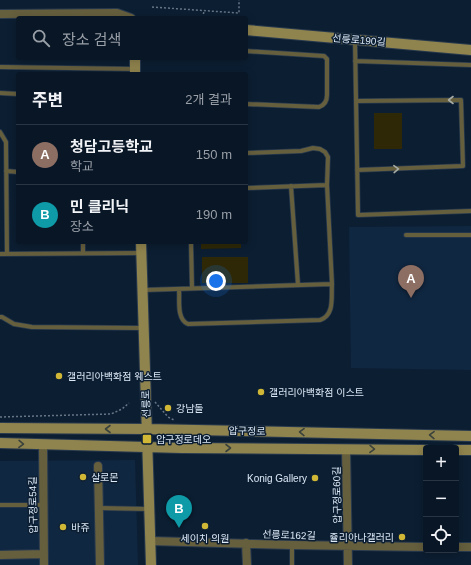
<!DOCTYPE html>
<html lang="ko">
<head>
<meta charset="utf-8">
<style>
	body { margin:0; font-family:Helvetica,"Noto Sans KR",sans-serif; background:#121f2e; color:#f1f3f6 }
	.controls { position:absolute; right:12px; bottom:12px; display:grid; overflow:hidden; border-radius:4px; box-shadow:0 2px 10px #0003 }
	.controls button { width:36px; height:36px; display:grid; place-items:center; padding:0; border:0; border-bottom:1px solid #293543; background:#091626; color:#f1f3f6; font:20px sans-serif }
	.you { position:absolute; left:216px; top:281px; width:14px; height:14px; margin:-10px; border:3px solid #fff; border-radius:50%; background:#1a73e8; box-shadow:0 0 0 6px #1a73e833 }
	.badge { display:grid; place-items:center; width:26px; height:26px; border-radius:50%; background:#d0b736; color:#fff; font-size:13px; font-weight:700 }
	.pin { position:absolute; translate:-50% -33px; filter:drop-shadow(0 1px 2px #0008) }
	.pin::after { content:''; position:absolute; top:21px; width:14px; height:12px; background:inherit; clip-path:polygon(0 0,100% 0,50% 100%) }
	.list { margin:0; padding:0; list-style:none }
	h2 { display:flex; justify-content:space-between; align-items:center; height:52px; margin:0; padding:0 16px; font-size:17px }
	h2 small { font-size:13px; font-weight:400; color:#999fa7 }
	.list li { display:grid; grid-template-columns:26px 1fr auto; gap:12px; align-items:center; box-sizing:border-box; height:60px; padding:0 16px; border-top:1px solid #293543 }
	.list b { display:block; font-size:15px; white-space:nowrap }
	.list p { margin:0; font-size:13px; white-space:nowrap; color:#999fa7 }
	.list em { font-size:13px; font-style:normal; color:#999fa7 }
	.icon { flex:none; width:22px; height:22px; fill:none; stroke:currentColor; stroke-width:2; stroke-linecap:round; stroke-linejoin:round }
	.map { position:relative; flex:none; width:471px; height:565px; overflow:hidden }
	.search { position:absolute; background:#091626; box-shadow:0 2px 10px #0003; left:16px; top:16px; width:232px; height:44px; display:flex; align-items:center; gap:10px; box-sizing:border-box; padding:0 14px; border-radius:4px; color:#999fa7; font-size:15px }
	.panel { position:absolute; background:#091626; box-shadow:0 2px 10px #0003; left:16px; top:72px; width:232px; height:172px; border-radius:4px }
	.map>svg:first-child { display:block }
	.built { fill:#102741 }
	.green { fill:#2e2806 }
	.lines { fill:none; stroke-linecap:round; stroke-linejoin:round }
	.lane-casing { stroke:#293a4e; stroke-width:5.5 }
	.street-casing { stroke:#293a4e; stroke-width:10 }
	.secondary-casing { stroke:#293a4e; stroke-width:12 }
	.path { stroke:#677687; stroke-width:1.5; stroke-dasharray:2 2; stroke-linecap:butt }
	.lane { stroke:#665f3e; stroke-width:4 }
	.street { stroke:#665f3e; stroke-width:8 }
	.secondary { stroke:#90844e; stroke-width:10 }
	.oneway { stroke:#a7aba4 }
	.oneway2 { stroke:#3a423c }
	.poi-dot { fill:#d0b736; stroke:#0c1e32; stroke-width:1.5 }
	.labels { text-anchor:middle; dominant-baseline:central; stroke-width:3; stroke-linejoin:round; paint-order:stroke }
	.street-label { font-size:10px; fill:#dde9f7; stroke:#0c1e32 }
	.poi-label { font-size:10px; fill:#dde9f7; stroke:#0c1e32; text-anchor:start }
</style>
</head>
<body>
<div class="map">
<svg width="471" height="565" viewBox="0 0 471 565">
	<rect width="100%" height="100%" fill="#0c1e32"/>
	<path class="built" d="M471,226V370L351,368L349,227Z
		M135,460L138,565H0V461Z"/>
	<path class="green" d="M374,113H402V149H374Z
		M201,242H241V248L201,249Z
		M202,257H248V283H202Z"/>
	<g class="lines">
		<g class="lane-casing">
			<path id="lane" d="M355,41L358,215L471,211
				M246,51L324,56L327,59V95C327,101 325,105 319,107L246,104
				M355,61L471,65
				M0,67L135,69
				M0,93L18,94
				M356,101L461,100L463,166L357,170
				M0,132L6,142L7,254
				M246,153L301,151L313,148L320,149L325,152L328,157L327,185
				M6,171L18,172
				M291,186L298,285
				M406,235H471
				M83,242V253
				M191,242L192,288
				M0,254L141,253
				M179,289C180,299 176,319 188,324L320,320C335,315 331,297 332,284
				M143,290L332,284L327,185L246,188
				M0,317H2L14,324L32,327L143,328
				M0,505H43
				M99,508L148,509
				M292,545V565"/>
		</g>
		<g class="street-casing">
			<path id="street" d="M0,14L117,13L131,18
				M43,444L44,565
				M346,449L348,565
				M98,466L100,565
				M151,541L292,545L426,547
				M246,543L247,565
				M456,547H471
				M0,555L44,554"/>
		</g>
		<g class="secondary-casing">
			<path id="secondary" d="M246,30L471,50
				M135,58V74
				M141,242L151,565
				M0,428L147,429L471,436
				M0,443L182,448L426,450
				M456,450H471"/>
		</g>
		<path class="path" d="M152,7L239,13V0
			M203,18L204,10
			M155,402L168,417L174,420
			M0,417L111,414L122,409L129,403"/>
		<use href="#lane" class="lane"/>
		<use href="#street" class="street"/>
		<use href="#secondary" class="secondary"/>
	</g>
	<defs><path id="oneway-chevron" d="M-2-3.5L2.5 0L-2 3.5" fill="none" stroke-width="1.6" stroke-linecap="round" stroke-linejoin="round"/></defs>
	<g class="oneway">
		<use href="#oneway-chevron" transform="translate(451 100) rotate(180)"/>
		<use href="#oneway-chevron" transform="translate(396 169) rotate(-2)"/>
	</g>
	<g class="oneway2">
		<use href="#oneway-chevron" transform="translate(108 429) rotate(-180)"/>
		<use href="#oneway-chevron" transform="translate(302 432) rotate(-179)"/>
		<use href="#oneway-chevron" transform="translate(432 435) rotate(-179)"/>
		<use href="#oneway-chevron" transform="translate(21 444) rotate(1)"/>
		<use href="#oneway-chevron" transform="translate(228 448)"/>
		<use href="#oneway-chevron" transform="translate(372 449) rotate(1)"/>
	</g>
	<g class="poi-dot">
		<circle cx="59" cy="376" r="4"/>
		<circle cx="261" cy="392" r="4"/>
		<circle cx="168" cy="408" r="4"/>
		<rect x="142" y="434" width="10" height="10" rx="2"/>
		<circle cx="83" cy="477" r="4"/>
		<circle cx="315" cy="478" r="4"/>
		<circle cx="205" cy="526" r="4"/>
		<circle cx="63" cy="527" r="4"/>
		<circle cx="402" cy="537" r="4"/>
	</g>
	<g class="labels">
		<g class="street-label">
			<text transform="translate(359 40) rotate(5)">선릉로190길</text>
			<text transform="translate(146 404) rotate(-92)">선릉로</text>
			<text transform="translate(247 431) rotate(1)">압구정로</text>
			<text transform="translate(337 495) rotate(-91)">압구정로60길</text>
			<text transform="translate(33 505) rotate(-91)">압구정로54길</text>
			<text transform="translate(289 535) rotate(2)">선릉로162길</text>
		</g>
		<g class="poi-label">
			<text x="67" y="376">갤러리아백화점 웨스트</text>
			<text x="269" y="392">갤러리아백화점 이스트</text>
			<text x="176" y="408">강남돌</text>
			<text x="156" y="439">압구정로데오</text>
			<text x="91" y="477">살로몬</text>
			<text x="307" y="478" text-anchor="end">Konig Gallery</text>
			<text x="71" y="527">바쥬</text>
			<text x="394" y="537" text-anchor="end">쥴리아나갤러리</text>
			<text x="205" y="538" text-anchor="middle">세이치 의원</text>
		</g>
	</g>
</svg>
<div class="controls">
<button>+</button>
<button>−</button>
<button><svg class="icon" aria-label="locate" viewBox="0 0 24 24"><circle cx="12" cy="12" r="6"/><path d="M12 2v4M12 18v4M2 12h4M18 12h4"/></svg></button>
</div>
<div class="you"></div>
<div class="pin badge" style="left:411px;top:298px;background:#8d6e63">A</div>
<div class="pin badge" style="left:179px;top:528px;background:#0f9aa8">B</div>
<div class="search"><svg class="icon" aria-label="search" viewBox="0 0 24 24"><circle cx="10" cy="10" r="6"/><path d="M15 15l6 6"/></svg>장소 검색</div>
<section class="panel">
<h2>주변<small>2개 결과</small></h2>
<ul class="list">
<li><span class="badge" style="background:#8d6e63">A</span><div><b>청담고등학교</b><p>학교</p></div><em>150 m</em></li>
<li><span class="badge" style="background:#0f9aa8">B</span><div><b>민 클리닉</b><p>장소</p></div><em>190 m</em></li>
</ul>
</section>
</div>
</body>
</html>
